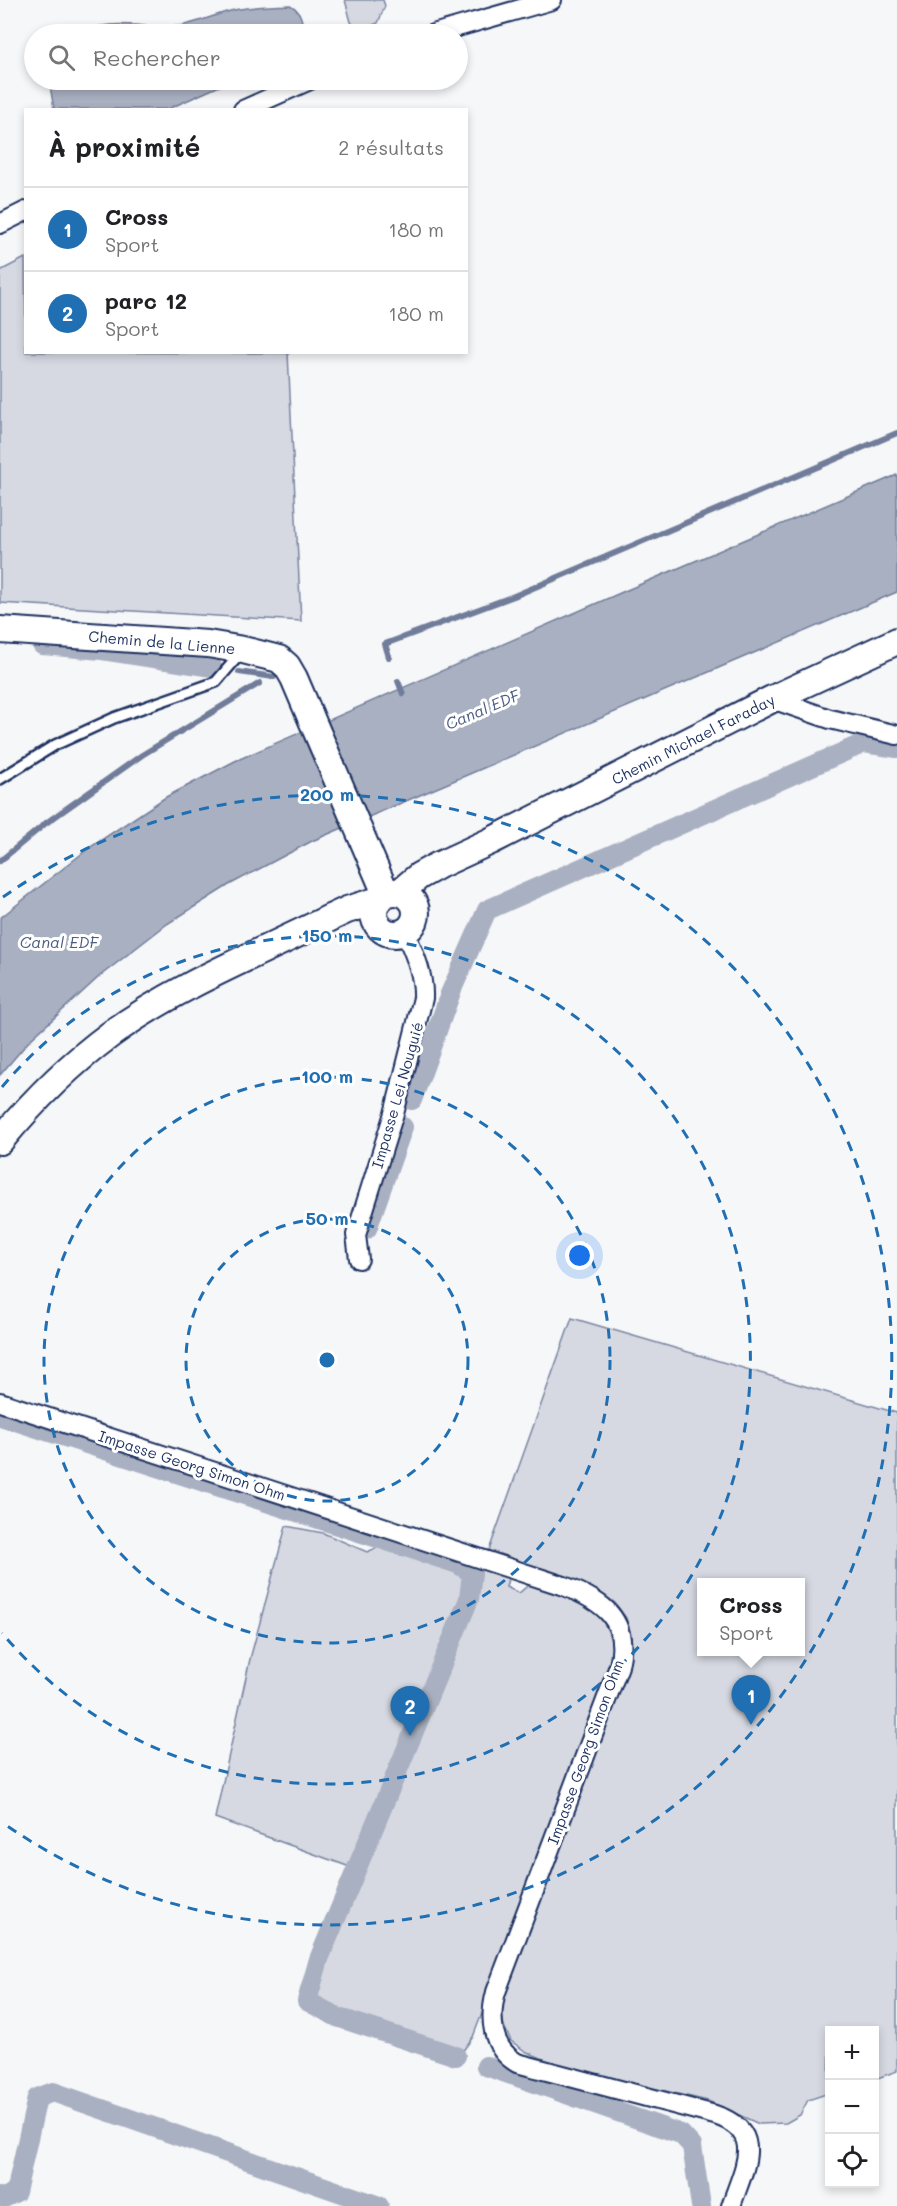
<!DOCTYPE html>
<html lang="fr">
<head>
<meta charset="utf-8">
<style>
	body { margin:0; font-family:Mali,sans-serif; background:#f2f2f2; color:#202124 }
	.controls { position:absolute; right:18px; bottom:18px; display:grid; overflow:hidden; border-radius:0px; box-shadow:0 3px 9px #0003 }
	.controls button { width:54px; height:54px; display:grid; place-items:center; padding:0; border:0; border-bottom:2px solid #e0e0e0; background:#fff; color:#202124; font:30px sans-serif }
	.you { position:absolute; left:580px; top:1256px; width:21px; height:21px; margin:-15px; border:4px solid #fff; border-radius:50%; background:#1a73e8; box-shadow:0 0 0 9px #1a73e833 }
	.badge { display:grid; place-items:center; width:39px; height:39px; border-radius:50%; background:#1f6fb2; color:#fff; font-size:20px; font-weight:700 }
	.pin { position:absolute; translate:-50% -50px; filter:drop-shadow(0 2px 3px #0008) }
	.pin::after { content:''; position:absolute; top:32px; width:21px; height:18px; background:inherit; clip-path:polygon(0 0,100% 0,50% 100%) }
	.popup { position:absolute; left:697px; top:1578px; width:108px; height:78px; box-sizing:border-box; display:grid; place-content:center; border-radius:0px; background:#fff; filter:drop-shadow(0 2px 4px #0005); font-size:20px; white-space:nowrap; color:#757577 }
	.popup b { font-size:22px; color:#202124 }
	.popup::after { content:''; position:absolute; left:50%; top:100%; margin-left:-12px; border:12px solid transparent; border-top-color:#fff }
	.list { margin:0; padding:0; list-style:none }
	h2 { display:flex; justify-content:space-between; align-items:center; height:78px; margin:0; padding:0 24px; font-size:26px }
	h2 small { font-size:20px; font-weight:400; color:#757577 }
	.list li { display:grid; grid-template-columns:39px 1fr auto; gap:18px; align-items:center; box-sizing:border-box; height:84px; padding:0 24px; border-top:2px solid #e0e0e0 }
	.list b { display:block; font-size:22px; white-space:nowrap }
	.list p { margin:0; font-size:20px; white-space:nowrap; color:#757577 }
	.list em { font-size:20px; font-style:normal; color:#757577 }
	.icon { flex:none; width:33px; height:33px; fill:none; stroke:currentColor; stroke-width:2; stroke-linecap:round; stroke-linejoin:round }
	.map { position:relative; flex:none; width:897px; height:2206px; overflow:hidden }
	.search { position:absolute; background:#fff; box-shadow:0 3px 9px #0003; left:24px; top:24px; width:444px; height:66px; display:flex; align-items:center; gap:15px; box-sizing:border-box; padding:0 21px; border-radius:33px; color:#757577; font-size:22px }
	.panel { position:absolute; background:#fff; box-shadow:0 3px 9px #0003; left:24px; top:108px; width:444px; height:246px; border-radius:0px }
	.map>svg:first-child { display:block }
	.green { fill:#d6d9e2; stroke:#7884a0; stroke-width:1.5; fill-rule:evenodd }
	.water { fill:#a9b0c1; stroke:#707c99; stroke-width:1.5 }
	.lines { fill:none; stroke-linecap:round; stroke-linejoin:round }
	.stream { stroke:#707c99; stroke-width:6 }
	.canal { stroke:#a9b0c1; stroke-width:20 }
	.lane-casing { stroke:#1b2f5e; stroke-width:14 }
	.street-casing { stroke:#1b2f5e; stroke-width:22 }
	.secondary-casing { stroke:#1b2f5e; stroke-width:30 }
	.lane { stroke:#fff; stroke-width:9 }
	.street { stroke:#fff; stroke-width:18 }
	.secondary { stroke:#fff; stroke-width:26 }
	.ring { fill:none; stroke:#1f6fb2; stroke-width:3; stroke-dasharray:10 8 }
	.labels { text-anchor:middle; dominant-baseline:central; stroke-width:6; stroke-linejoin:round; paint-order:stroke }
	.street-label { font-size:15px; fill:#1b2f5e; stroke:#fff }
	.water-label { font-size:16px; font-style:italic; fill:#4d5c81; stroke:#fff }
	.centre { fill:#1f6fb2; stroke:#fff; stroke-width:3 }
	.ring-label { font-size:18px; text-anchor:middle; font-weight:bold; fill:#1f6fb2; stroke:#fff; stroke-width:6; stroke-linejoin:round; paint-order:stroke }
</style>
</head>
<body>
<div class="map">
<svg width="897" height="2206" viewBox="0 0 897 2206">
	<rect width="100%" height="100%" fill="#f6f7f9"/>
	<filter id="ink" filterUnits="userSpaceOnUse"><feTurbulence type="fractalNoise" baseFrequency=".0167" numOctaves="2"/><feDisplacementMap in="SourceGraphic" scale="12" xChannelSelector="R" yChannelSelector="G"/><feConvolveMatrix kernelMatrix="1 2 1 2 8 2 1 2 1" color-interpolation-filters="sRGB"/></filter>
	<g filter="url(#ink)">
		<path class="green" d="M345,0H383L385,6L378,23L358,31L351,22Z
			M25,258L26,352L288,353L301,621L0,603V271Z
			M572,1318L897,1413V2071L875,2079L874,2030H830L829,2093L808,2100L800,2115L786,2123L759,2124L708,2101L562,2067L525,2051L511,2041L504,2026L501,2010L509,1982L618,1689L631,1636L626,1618L615,1603L598,1591L551,1571L488,1553ZM702,1582H801V1652H702Z
			M286,1526L323,1533L367,1552L393,1541L509,1575L506,1587L519,1593L532,1582L583,1600L610,1624L616,1662L473,2037L462,2052L312,1999L361,1871L215,1818L250,1659Z"/>
		<path class="water" d="M290,5C302,11 303,23 303,34H79C109,16 147,30 180,26C198,23 216,14 234,10C253,6 272,6 290,5Z
			M49,80H233L168,109H54Z
			M897,475V592L312,841L229,885L167,924L100,976L30,1040L0,1075V918L89,848L166,797L235,761L627,590Z"/>
		<g class="lines">
			<path class="stream" d="M389,657L385,644L514,596L897,433
				M239,672L274,677
				M398,681L403,694
				M0,861L46,823L142,755L260,683"/>
			<path class="canal" d="M42,645L102,650L212,667
				M449,996L487,910L864,743L897,748
				M412,1100L451,992
				M367,1229L403,1127
				M0,1416L458,1564L472,1573L469,1599L319,1959L307,2001L337,2017L456,2056
				M486,2066L681,2134L692,2146L701,2206
				M0,2197L4,2198L16,2192L37,2098L53,2092L379,2206"/>
			<g class="lane-casing">
				<path id="lane" d="M0,779L55,745L114,718L216,682L241,653"/>
			</g>
			<g class="street-casing">
				<path id="street" d="M433,34L552,0
					M243,110L310,80
					M0,224L26,211
					M772,699L830,719L897,735
					M359,1259L356,1235L395,1110L423,998C424,974 414,953 405,932
					M0,1402L564,1586C603,1601 630,1620 619,1666L496,1992C489,2018 491,2048 517,2063L715,2115C767,2132 743,2169 731,2206"/>
			</g>
			<g class="secondary-casing">
				<path id="secondary" d="M0,630L208,644L243,650L279,659L287,666L294,678L386,894
					M400,892L419,876L439,865L491,841L772,699L897,641
					M374 913a21 21 0 1 1 42 0a21 21 0 1 1-42 0Z
					M0,1141C33,1101 69,1065 111,1034C178,985 258,954 332,917L347,910L379,900"/>
			</g>
			<use href="#lane" class="lane"/>
			<use href="#street" class="street"/>
			<use href="#secondary" class="secondary"/>
		</g>
	</g>
	<g class="ring">
		<circle cx="327" cy="1360" r="141"/>
		<circle cx="327" cy="1360" r="283"/>
		<path d="M2 1087A424 424 0 1 1 2 1633"/>
		<path d="M3 897A565 565 0 1 1 3 1823"/>
	</g>
	<g class="labels">
		<g class="street-label">
			<text transform="translate(162 642) rotate(5)">Chemin de la Lienne</text>
			<text transform="translate(693 739) rotate(-27)">Chemin Michael Faraday</text>
			<text transform="translate(397 1095) rotate(-74)">Impasse Lei Nouguié</text>
			<text transform="translate(192 1465) rotate(18)">Impasse Georg Simon Ohm</text>
			<text transform="translate(585 1752) rotate(-70)">Impasse Georg Simon Ohm</text>
		</g>
		<g class="water-label">
			<text transform="translate(482 709) rotate(-23)">Canal EDF</text>
			<text x="59" y="941">Canal EDF</text>
		</g>
	</g>
	<circle cx="327" cy="1360" r="9" class="centre"/>
	<g class="ring-label">
		<text x="327" y="801">200 m</text>
		<text x="327" y="942">150 m</text>
		<text x="327" y="1083">100 m</text>
		<text x="327" y="1225">50 m</text>
	</g>
</svg>
<div class="controls">
<button>+</button>
<button>−</button>
<button><svg class="icon" aria-label="locate" viewBox="0 0 24 24"><circle cx="12" cy="12" r="6"/><path d="M12 2v4M12 18v4M2 12h4M18 12h4"/></svg></button>
</div>
<div class="you"></div>
<div class="pin badge" style="left:751px;top:1725px">1</div>
<div class="popup"><b>Cross</b>Sport</div>
<div class="pin badge" style="left:410px;top:1736px">2</div>
<div class="search"><svg class="icon" aria-label="search" viewBox="0 0 24 24"><circle cx="10" cy="10" r="6"/><path d="M15 15l6 6"/></svg>Rechercher</div>
<section class="panel">
<h2>À proximité<small>2 résultats</small></h2>
<ul class="list">
<li><span class="badge">1</span><div><b>Cross</b><p>Sport</p></div><em>180 m</em></li>
<li><span class="badge">2</span><div><b>parc 12</b><p>Sport</p></div><em>180 m</em></li>
</ul>
</section>
</div>
</body>
</html>
